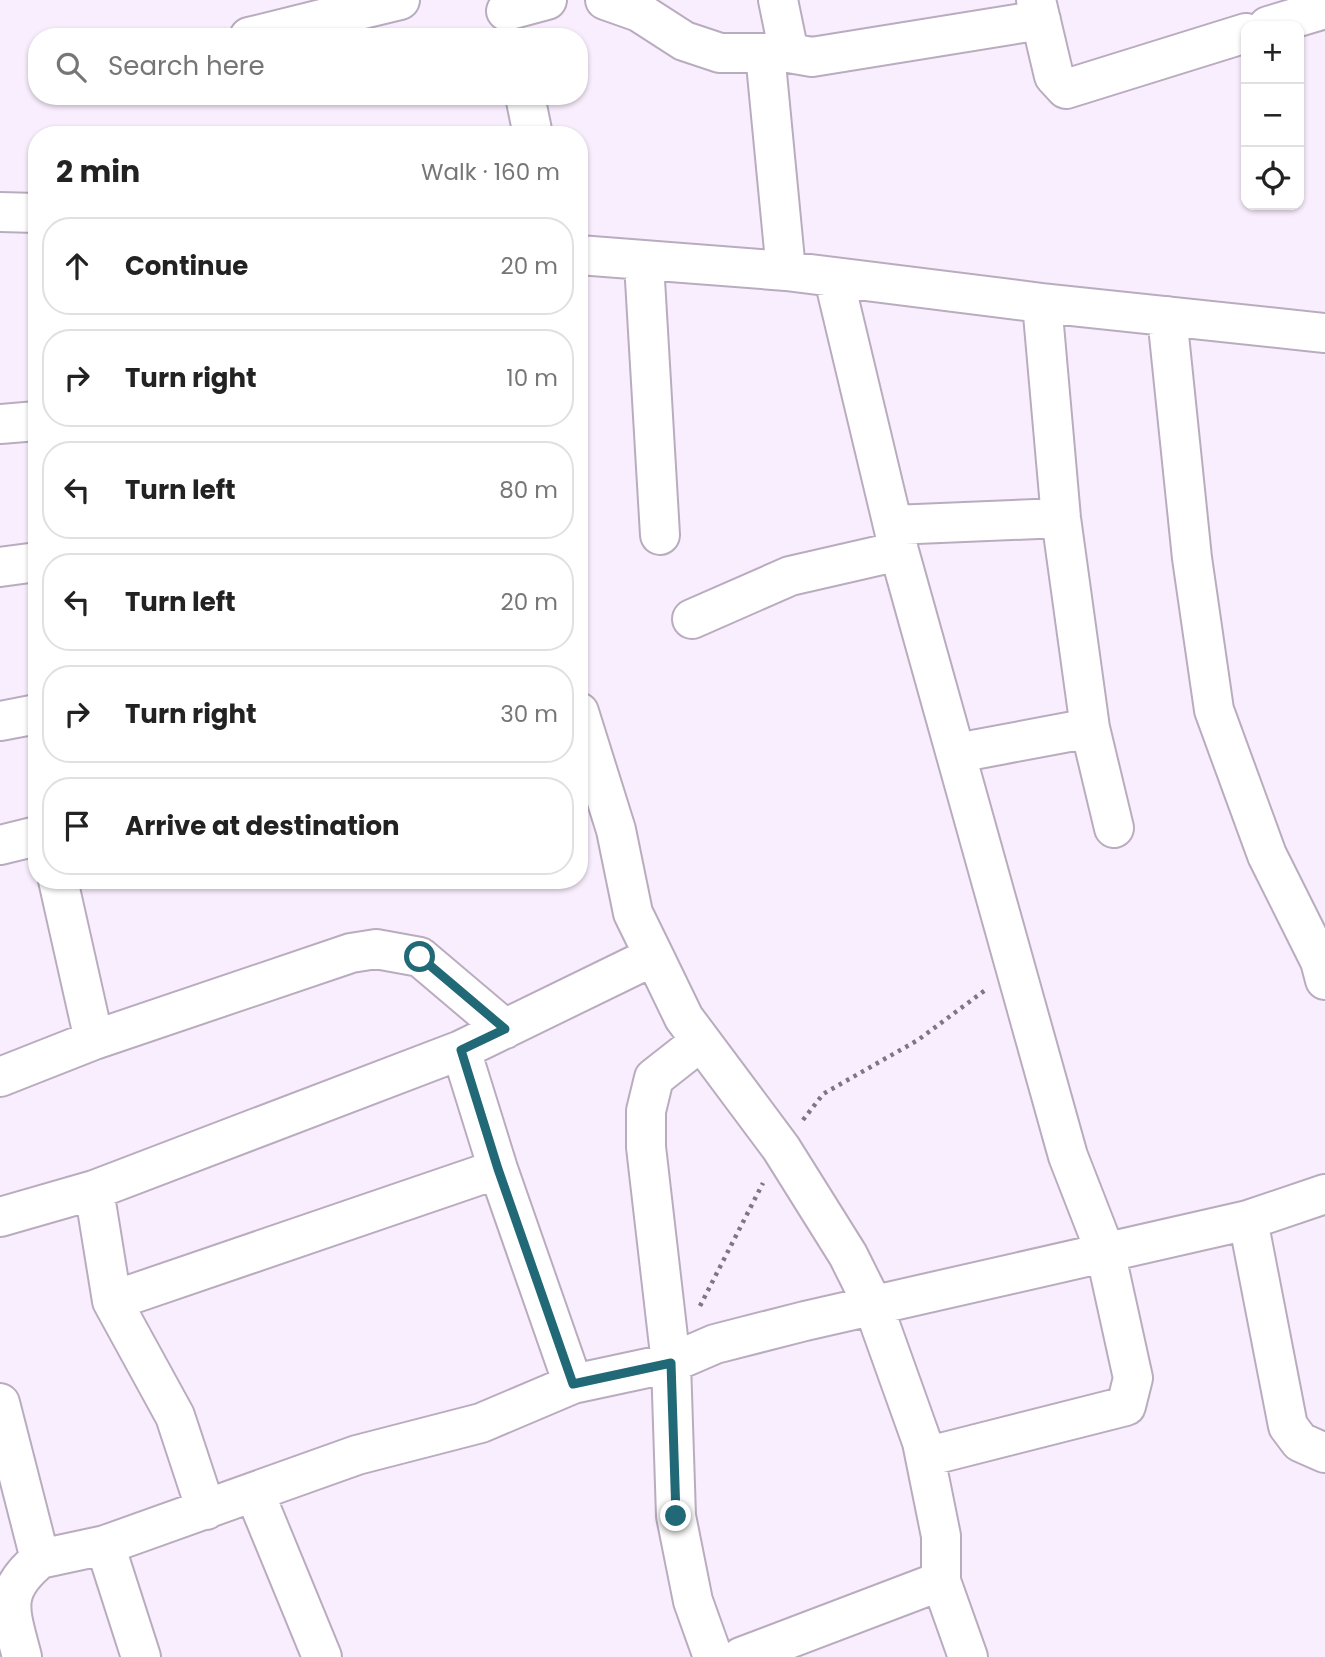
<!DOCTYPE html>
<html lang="en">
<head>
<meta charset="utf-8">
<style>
	body { margin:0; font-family:Poppins,sans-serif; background:#f6f6f6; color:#222 }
	.controls { position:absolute; right:21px; top:21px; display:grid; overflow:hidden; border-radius:14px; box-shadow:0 2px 5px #0004 }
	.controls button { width:63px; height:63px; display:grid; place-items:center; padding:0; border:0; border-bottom:2px solid #e0e0e0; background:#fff; color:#222; font:35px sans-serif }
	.stop { position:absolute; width:21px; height:21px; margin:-16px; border:5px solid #226977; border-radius:50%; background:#fff }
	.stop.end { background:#226977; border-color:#fff; box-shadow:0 2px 7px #0008 }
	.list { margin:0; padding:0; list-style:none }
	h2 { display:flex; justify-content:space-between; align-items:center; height:91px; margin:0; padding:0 28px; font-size:30px }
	h2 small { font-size:23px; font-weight:400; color:#767676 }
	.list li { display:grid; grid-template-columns:46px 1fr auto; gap:21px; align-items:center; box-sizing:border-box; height:98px; margin:0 14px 14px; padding:0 14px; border:2px solid #e0e0e0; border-radius:28px }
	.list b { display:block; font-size:26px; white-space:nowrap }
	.list em { font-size:23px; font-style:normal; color:#767676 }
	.icon { flex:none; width:38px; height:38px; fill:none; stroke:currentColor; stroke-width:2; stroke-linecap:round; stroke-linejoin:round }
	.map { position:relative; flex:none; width:1325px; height:1657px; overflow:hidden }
	.search { position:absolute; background:#fff; box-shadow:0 2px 5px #0004; left:28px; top:28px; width:560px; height:77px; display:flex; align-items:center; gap:18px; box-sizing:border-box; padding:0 24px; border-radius:28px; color:#767676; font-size:26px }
	.panel { position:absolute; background:#fff; box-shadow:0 2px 5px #0004; left:28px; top:126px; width:560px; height:763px; border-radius:28px }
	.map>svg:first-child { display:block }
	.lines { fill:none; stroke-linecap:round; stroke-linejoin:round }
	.minor-casing { stroke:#baacbf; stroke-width:42 }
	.path { stroke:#7e7781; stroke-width:4.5; stroke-dasharray:3.5 5; stroke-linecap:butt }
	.minor { stroke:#fff; stroke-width:38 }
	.route { stroke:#226977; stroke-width:9 }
</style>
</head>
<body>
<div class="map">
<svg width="1325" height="1657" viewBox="0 0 1325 1657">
	<rect width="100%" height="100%" fill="#f9eefd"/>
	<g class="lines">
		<g class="minor-casing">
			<path id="minor" d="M605,0L639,12L684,41L720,53H789
				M778,0L789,53L812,57L1041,20
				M1036,0L1054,76L1066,89L1246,33
				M506,11L547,0
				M346,13L400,0
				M1268,26L1325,9
				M249,37L346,13L350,0
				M765,53L786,271
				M525,96L533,135
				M0,212L37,213
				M579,255L786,271L1042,303L1325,333
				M644,263L660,535
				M834,279L899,551L1068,1156L1105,1251L1133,1378L1126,1406L925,1457
				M1042,303L1061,518L1090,728L1114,828
				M1167,316L1192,558L1214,710L1267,855L1320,961L1325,980
				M0,424L37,421
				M893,525L1061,518
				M0,567L37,562
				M692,619L790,576L899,551
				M579,712L616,830L633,913L654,956L684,1018L781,1148L848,1255L873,1305L922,1442L941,1536V1581L968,1657
				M0,721L37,714
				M957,753L1090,728
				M0,845L37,836
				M58,880L94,1040
				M701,1041L654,1078L646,1111V1147L671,1363L676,1516L693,1601L713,1657
				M461,1050L498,1169L573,1384
				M0,1077L94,1040L351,953L376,949L420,957L505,1029
				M94,1190L112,1301L175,1416L206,1510
				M0,1217L94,1190L461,1050L654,956
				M1248,1220L1288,1426L1300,1442L1325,1453
				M112,1301L498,1169
				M0,1403L40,1559L105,1545L357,1455L481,1423L573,1384L671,1363L715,1344L805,1321L1248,1220L1325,1194
				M255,1494L322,1657
				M105,1545L141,1657
				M22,1657C10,1610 0,1592 40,1559
				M741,1657L941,1581"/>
		</g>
		<path class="path" d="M803,1120L823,1094L918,1040L988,988
			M700,1306L763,1183"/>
		<use href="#minor" class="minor"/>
	</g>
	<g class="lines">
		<path class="route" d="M420,957L505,1029L461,1050L498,1169L573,1384L671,1363L676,1516"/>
	</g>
</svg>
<div class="controls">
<button>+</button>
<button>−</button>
<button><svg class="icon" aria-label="locate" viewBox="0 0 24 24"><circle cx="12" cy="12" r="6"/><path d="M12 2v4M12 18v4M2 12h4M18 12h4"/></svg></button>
</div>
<div class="stop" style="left:420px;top:957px"></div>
<div class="stop end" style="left:676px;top:1516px"></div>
<div class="search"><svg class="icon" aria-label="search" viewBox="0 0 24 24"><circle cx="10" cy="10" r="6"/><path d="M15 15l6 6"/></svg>Search here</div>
<section class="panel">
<h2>2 min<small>Walk · 160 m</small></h2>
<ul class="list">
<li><svg class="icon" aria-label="ahead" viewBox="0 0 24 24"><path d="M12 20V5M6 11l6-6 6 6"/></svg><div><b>Continue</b></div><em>20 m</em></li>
<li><svg class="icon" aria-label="right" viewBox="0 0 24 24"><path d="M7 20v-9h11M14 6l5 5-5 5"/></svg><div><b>Turn right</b></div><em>10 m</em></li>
<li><svg class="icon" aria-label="left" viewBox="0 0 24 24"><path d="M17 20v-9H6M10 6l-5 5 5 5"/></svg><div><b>Turn left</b></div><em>80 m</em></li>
<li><svg class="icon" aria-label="left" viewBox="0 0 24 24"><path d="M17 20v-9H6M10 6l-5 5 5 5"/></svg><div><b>Turn left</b></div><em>20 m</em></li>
<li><svg class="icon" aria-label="right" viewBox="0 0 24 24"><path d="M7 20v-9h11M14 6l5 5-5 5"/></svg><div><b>Turn right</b></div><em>30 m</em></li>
<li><svg class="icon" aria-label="arrive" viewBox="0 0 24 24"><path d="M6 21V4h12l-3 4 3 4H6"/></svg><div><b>Arrive at destination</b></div></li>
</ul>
</section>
</div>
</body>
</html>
